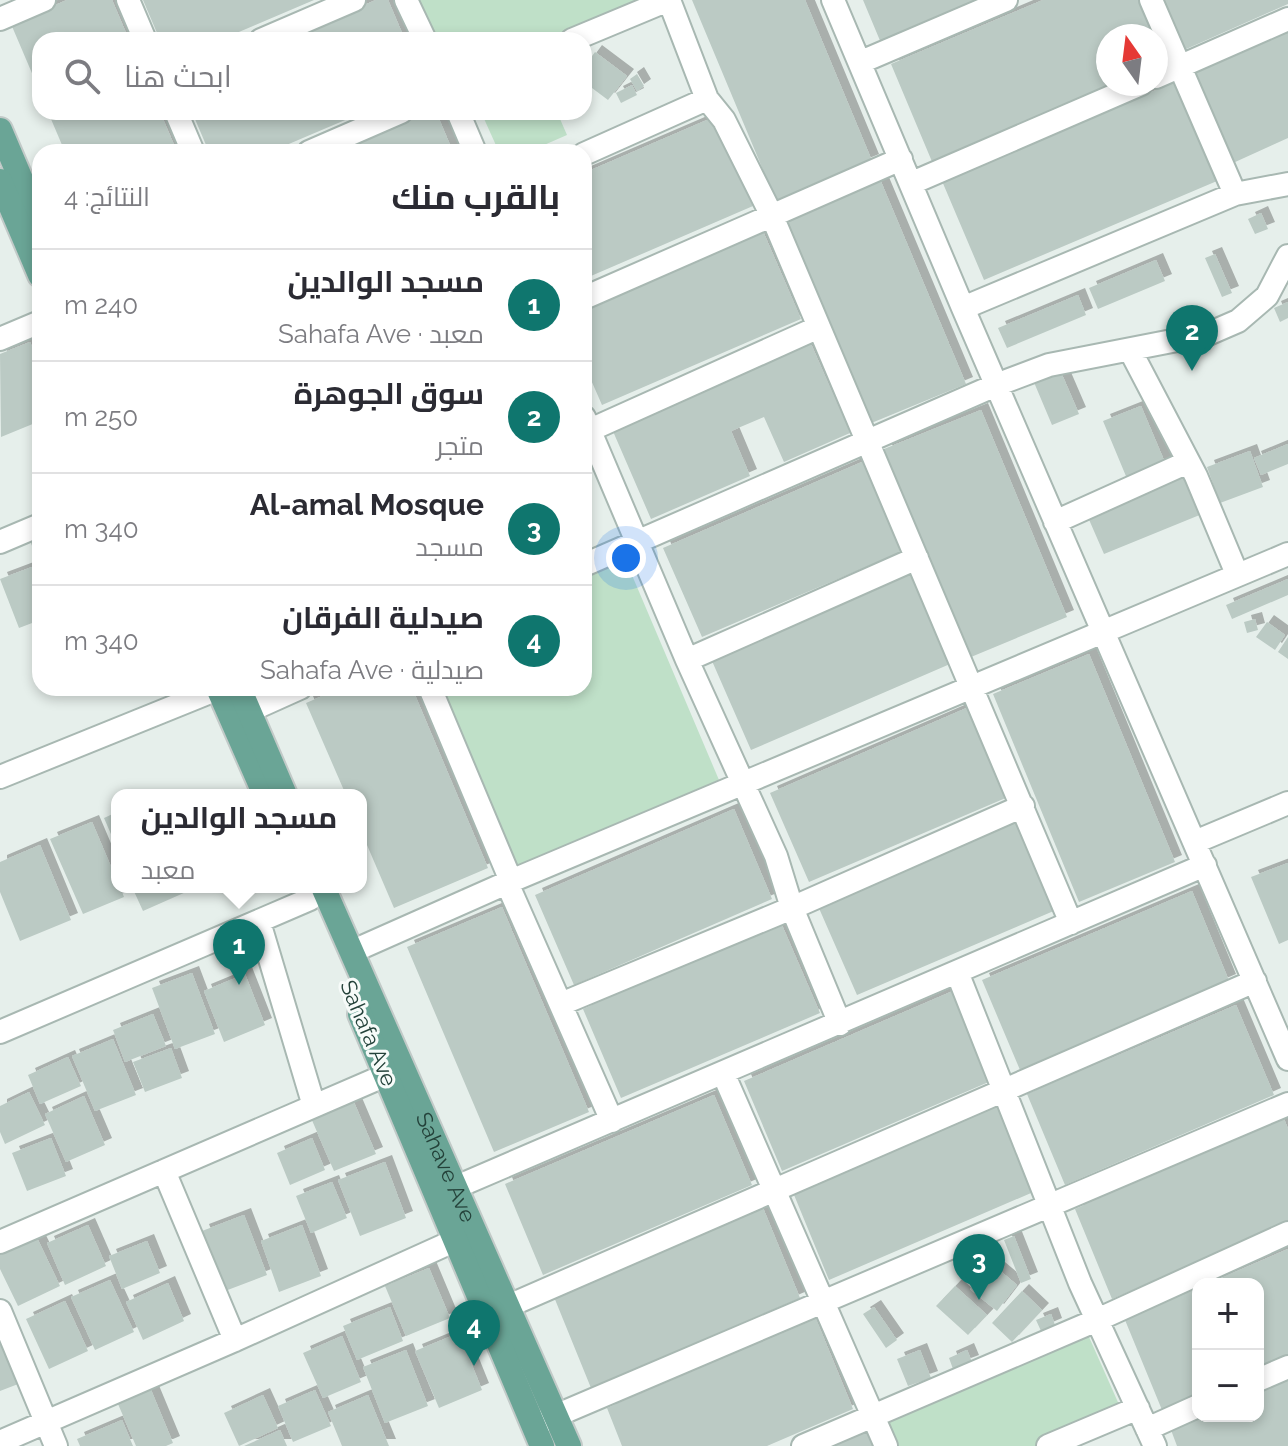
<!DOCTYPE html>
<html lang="ar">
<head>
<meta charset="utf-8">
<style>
	body { margin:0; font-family:Raleway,Cairo,sans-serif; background:#f2f2f3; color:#2b2b33; direction:rtl }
	.controls { position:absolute; right:24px; bottom:24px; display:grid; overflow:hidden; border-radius:16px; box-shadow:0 4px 12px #0003 }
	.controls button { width:72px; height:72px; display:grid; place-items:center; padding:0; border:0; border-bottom:2px solid #e1e1e2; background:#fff; color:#2b2b33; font:40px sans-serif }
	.compass { position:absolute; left:1096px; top:24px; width:72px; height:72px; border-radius:50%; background:#fff; box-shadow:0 4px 12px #0003; rotate:346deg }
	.you { position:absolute; left:626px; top:558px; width:28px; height:28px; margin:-20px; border:6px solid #fff; border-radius:50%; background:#1a73e8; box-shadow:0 0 0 12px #1a73e833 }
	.badge { display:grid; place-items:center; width:52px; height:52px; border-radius:50%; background:#0f766e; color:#fff; font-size:26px; font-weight:700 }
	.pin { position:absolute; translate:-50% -66px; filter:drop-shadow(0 2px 4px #0008) }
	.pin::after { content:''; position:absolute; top:42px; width:28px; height:24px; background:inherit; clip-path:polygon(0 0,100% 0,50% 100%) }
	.popup { position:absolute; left:111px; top:789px; width:256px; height:104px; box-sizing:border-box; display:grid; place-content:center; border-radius:16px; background:#fff; filter:drop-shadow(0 2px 6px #0005); font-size:26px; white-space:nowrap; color:#7c7c81 }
	.popup b { font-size:30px; color:#2b2b33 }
	.popup::after { content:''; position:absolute; left:50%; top:100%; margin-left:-16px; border:16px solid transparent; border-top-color:#fff }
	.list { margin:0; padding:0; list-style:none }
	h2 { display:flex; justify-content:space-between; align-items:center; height:104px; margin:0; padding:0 32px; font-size:34px }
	h2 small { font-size:26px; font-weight:400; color:#7c7c81 }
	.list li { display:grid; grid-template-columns:52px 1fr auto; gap:24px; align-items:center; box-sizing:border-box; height:112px; padding:0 32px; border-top:2px solid #e1e1e2 }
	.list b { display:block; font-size:30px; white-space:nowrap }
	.list p { margin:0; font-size:26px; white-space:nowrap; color:#7c7c81 }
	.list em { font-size:26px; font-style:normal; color:#7c7c81 }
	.icon { flex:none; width:44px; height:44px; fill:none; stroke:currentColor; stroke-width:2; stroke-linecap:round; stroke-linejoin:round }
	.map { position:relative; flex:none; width:1288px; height:1446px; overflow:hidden; direction:ltr }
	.search { position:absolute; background:#fff; box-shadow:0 4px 12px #0003; left:32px; top:32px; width:560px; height:88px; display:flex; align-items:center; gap:20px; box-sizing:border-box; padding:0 28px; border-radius:24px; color:#7c7c81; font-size:30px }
	.panel { position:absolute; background:#fff; box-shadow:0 4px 12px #0003; left:32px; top:144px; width:560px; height:552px; border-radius:24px; direction:rtl }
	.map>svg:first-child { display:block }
	.green { fill:#bfe0c8 }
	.building { fill:#bbcac4; filter:url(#shadow) }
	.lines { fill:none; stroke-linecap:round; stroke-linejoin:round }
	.minor-casing { stroke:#a8b8b2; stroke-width:26 }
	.major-casing { stroke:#c2cac8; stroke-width:28 }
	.minor { stroke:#fff; stroke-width:22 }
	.major { stroke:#6aa596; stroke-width:24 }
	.labels { text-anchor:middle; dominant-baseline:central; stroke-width:6; stroke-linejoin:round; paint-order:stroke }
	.street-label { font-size:22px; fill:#24423a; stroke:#f7fbf9 }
</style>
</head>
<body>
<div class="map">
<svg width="1288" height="1446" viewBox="0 0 1288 1446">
	<defs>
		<filter id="shadow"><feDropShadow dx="7" dy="-7" stdDeviation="0" flood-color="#0004"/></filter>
	</defs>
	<rect width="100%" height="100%" fill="#e6efeb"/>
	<path class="green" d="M417,0H643L548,40H434Z
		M481,112H557L567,135L528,152H499Z
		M623,554L719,780L515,866L436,688H584V571Z
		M1085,1328L1121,1409L1035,1446H899L886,1415Z"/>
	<path class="building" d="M67,0H112L129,40H40V92L11,24Z
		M143,0H314L220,40H160Z
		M376,0H388L405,40H282Z
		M692,0H805L872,161L776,201Z
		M863,0H983L881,43Z
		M1043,0H1138L1153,36H1108V84H1121L933,164L891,64Z
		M1163,0H1288V4L1184,50Z
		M1288,29V138L1233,163L1194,71Z
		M595,52L627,76L608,100L584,82V67Z
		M637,74L644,86L637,91L630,79Z
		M1175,82L1217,181L984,280L942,181Z
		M632,85L637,95L621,103L616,93Z
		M48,112H160L177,152H65Z
		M192,112H364L270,152H209Z
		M423,112H436L453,152H329Z
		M714,117L753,206L584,279V173Z
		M879,177L966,384L869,424L783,216Z
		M1261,213L1268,229L1255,234L1248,219Z
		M762,229L801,319L602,405L584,364V306Z
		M1215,254L1232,293L1222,297L1205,258Z
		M1156,260L1165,281L1098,309L1089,288Z
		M1078,295L1086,315L1007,348L998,328Z
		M1288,302V318L1280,322L1274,308Z
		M30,342L40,366V421L1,437L0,354Z
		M811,344L850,433L784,462L764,417L731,431L750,476L651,519L612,429Z
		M1060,370L1079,414L1052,425L1033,380Z
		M1141,406L1166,465L1128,481L1103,421Z
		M981,410L1067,617L971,657L884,449Z
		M1288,444V464L1261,475L1254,458Z
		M1250,451L1263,487L1220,503L1207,467Z
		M862,462L901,552L702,637L663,548Z
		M1191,473L1207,512L1104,554L1087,515Z
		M40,534V620L19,628L0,579L40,564L29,539Z
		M911,575L950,664L751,750L712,661Z
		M1288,579V595L1232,619L1226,605Z
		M1255,619L1258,630L1247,633L1244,622Z
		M1267,622L1285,635L1275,650L1256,637Z
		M1288,637V659L1278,652Z
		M1089,654L1175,862L1079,902L993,694Z
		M341,688H412L488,868L394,908L361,831V795H346L306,703Z
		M969,707L1008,797L809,882L770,793Z
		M734,809L772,899L574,985L535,895Z
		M117,812V848L104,818Z
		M1017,820L1056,910L857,995L818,906Z
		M92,822L117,881V887H120L124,897L83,914L50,839Z
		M40,845L71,920L20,941L0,892V862Z
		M1288,863V940L1279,944L1251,877Z
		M132,887H184L186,892L143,911Z
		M1192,891L1229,981L1020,1070L982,980Z
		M502,907L589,1112L494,1152L407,947Z
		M781,923L820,1013L621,1098L583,1009Z
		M192,973L215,1034L175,1049L152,988Z
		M245,974L265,1025L224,1042L204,991Z
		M953,991L991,1081L782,1171L744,1081Z
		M1236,1005L1274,1095L1065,1185L1027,1094Z
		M153,1014L166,1046L125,1062L113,1030Z
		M113,1039L136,1095L95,1111L72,1056Z
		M171,1048L182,1078L145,1092L133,1062Z
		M68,1057L81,1086L40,1104L28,1075Z
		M29,1092L45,1125L5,1144L0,1132V1106Z
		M714,1095L752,1185L543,1275L505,1184Z
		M84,1096L105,1145L66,1162L45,1114Z
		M353,1100L376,1154L334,1171L311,1118Z
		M1001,1100L1038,1190L829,1280L792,1190Z
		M1284,1119L1288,1129V1223L1112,1299L1075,1209Z
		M51,1138L66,1176L27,1191L12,1153Z
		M312,1138L325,1170L290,1185L277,1153Z
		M385,1162L406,1218L360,1236L338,1180Z
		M332,1182L347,1218L311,1233L296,1196Z
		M763,1208L800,1298L591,1388L554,1297Z
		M244,1215L267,1275L225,1291L202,1231Z
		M88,1225L106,1266L65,1285L47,1243Z
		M302,1225L321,1276L279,1292L261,1241Z
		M1014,1236L1031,1279L1021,1283L1004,1240Z
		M37,1238L60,1286L18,1306L0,1269V1255Z
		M147,1241L160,1273L122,1289L109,1256Z
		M1288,1249V1356L1258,1369V1284H1207Z
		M992,1264L1017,1285L997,1311L970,1289Z
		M429,1268L450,1318L406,1336L385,1286Z
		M110,1280L134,1332L95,1350L71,1297Z
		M168,1283L184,1321L143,1340L126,1302Z
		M955,1286L987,1315L968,1335L936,1306Z
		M1198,1288V1395L1162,1410L1125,1320Z
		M1022,1291L1042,1310L1012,1342L992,1323Z
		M65,1301L88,1351L49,1369L26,1319Z
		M390,1307L403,1341L357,1360L343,1326Z
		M874,1307L897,1340L886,1348L863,1314Z
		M1051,1314L1055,1325L1041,1331L1036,1320Z
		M816,1319L853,1409L767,1446H622L607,1408Z
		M0,1330L26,1381L0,1391Z
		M459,1333L482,1390L439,1408L415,1351Z
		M342,1336L361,1382L323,1398L303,1353Z
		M406,1350L428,1406L385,1423L363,1367Z
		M920,1350L931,1378L908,1386L897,1359Z
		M967,1350L972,1362L953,1369L949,1358Z
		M1288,1380V1446H1177L1171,1430L1203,1416H1258V1393Z
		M151,1390L173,1443L166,1446H136L118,1404Z
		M315,1390L331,1426L293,1442L278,1406Z
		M263,1395L278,1428L239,1446L224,1413Z
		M368,1395L389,1446H342L328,1412Z
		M122,1420L133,1446H80L77,1439Z
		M865,1428L873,1446H823Z
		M280,1430L287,1446H244Z"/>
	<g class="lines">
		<g class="minor-casing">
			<path id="minor" d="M128,0L145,40
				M406,0L425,40
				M669,0L707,99L724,120L772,216L1071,923
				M833,0L963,308L1288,1059
				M1151,0L1235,194
				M0,19L44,0
				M261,40L354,0
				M572,40L668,0
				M861,62L1006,0
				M1156,77L1288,19
				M176,112L193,152
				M458,112L475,152
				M309,152L401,112
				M584,154L707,99
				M912,183L1141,84
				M584,298L901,159
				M963,308L1235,194L1288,184
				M0,339L40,322
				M1130,350L1196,476L1237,574
				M584,417L687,660L776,856L792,908L840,1024
				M590,430L819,327
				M1055,522L1188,462
				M0,542L40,525
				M584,565L996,385L1049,365L1208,334L1238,321L1267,296L1288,256
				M687,660L917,558
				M430,688L511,881
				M233,718L300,688
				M0,777L220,688
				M1195,842L1288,803
				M507,883L612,1121
				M259,922L314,1106
				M351,952L511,881L1288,554
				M957,972L1080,1283L1155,1446
				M561,1004L792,908L1023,806
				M0,1032L310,899
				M723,1073L886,1446
				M164,1171L235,1340
				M454,1188L1205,865
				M0,1242L386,1075
				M506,1307L1255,981
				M0,1311L56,1446
				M1258,1380L1288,1367
				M541,1422L1288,1104
				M1147,1429L1198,1406
				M0,1442L235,1340L456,1240
				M803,1446L1097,1320L1288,1233
				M1048,1446L1138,1408"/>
		</g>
		<g class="major-casing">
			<g id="major">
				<path d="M0,130L40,224"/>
				<path d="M0,181L40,275"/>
				<path d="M218,688L265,795"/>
				<path d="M239,688L285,795"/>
				<path id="s1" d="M323,887L569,1446"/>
				<path d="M360,1014L542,1446"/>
			</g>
		</g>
		<use href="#minor" class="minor"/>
		<use href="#major" class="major"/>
	</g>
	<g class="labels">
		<g class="street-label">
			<text transform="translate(369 1033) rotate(67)">Sahafa Ave</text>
			<text stroke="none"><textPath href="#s1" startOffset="306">Sahave Ave</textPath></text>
		</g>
	</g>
</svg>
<div class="controls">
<button>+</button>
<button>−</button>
</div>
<svg class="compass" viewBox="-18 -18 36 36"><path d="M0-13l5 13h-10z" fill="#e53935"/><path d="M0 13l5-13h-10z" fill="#7c7c81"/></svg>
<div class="you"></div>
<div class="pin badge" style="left:239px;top:985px">1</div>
<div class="popup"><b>مسجد الوالدين</b>معبد</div>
<div class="pin badge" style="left:1192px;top:371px">2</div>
<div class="pin badge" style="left:979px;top:1300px">3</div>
<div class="pin badge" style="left:474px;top:1366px">4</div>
<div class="search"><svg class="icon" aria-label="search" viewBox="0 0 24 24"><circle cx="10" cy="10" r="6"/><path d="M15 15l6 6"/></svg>ابحث هنا</div>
<section class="panel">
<h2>بالقرب منك<small>النتائج: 4</small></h2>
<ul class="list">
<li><span class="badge">1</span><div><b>مسجد الوالدين</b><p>معبد · Sahafa Ave</p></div><em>240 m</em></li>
<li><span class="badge">2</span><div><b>سوق الجوهرة</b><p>متجر</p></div><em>250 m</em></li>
<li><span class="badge">3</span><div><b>Al-amal Mosque</b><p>مسجد</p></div><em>340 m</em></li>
<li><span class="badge">4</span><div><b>صيدلية الفرقان</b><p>صيدلية · Sahafa Ave</p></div><em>340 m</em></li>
</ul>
</section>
</div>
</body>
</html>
